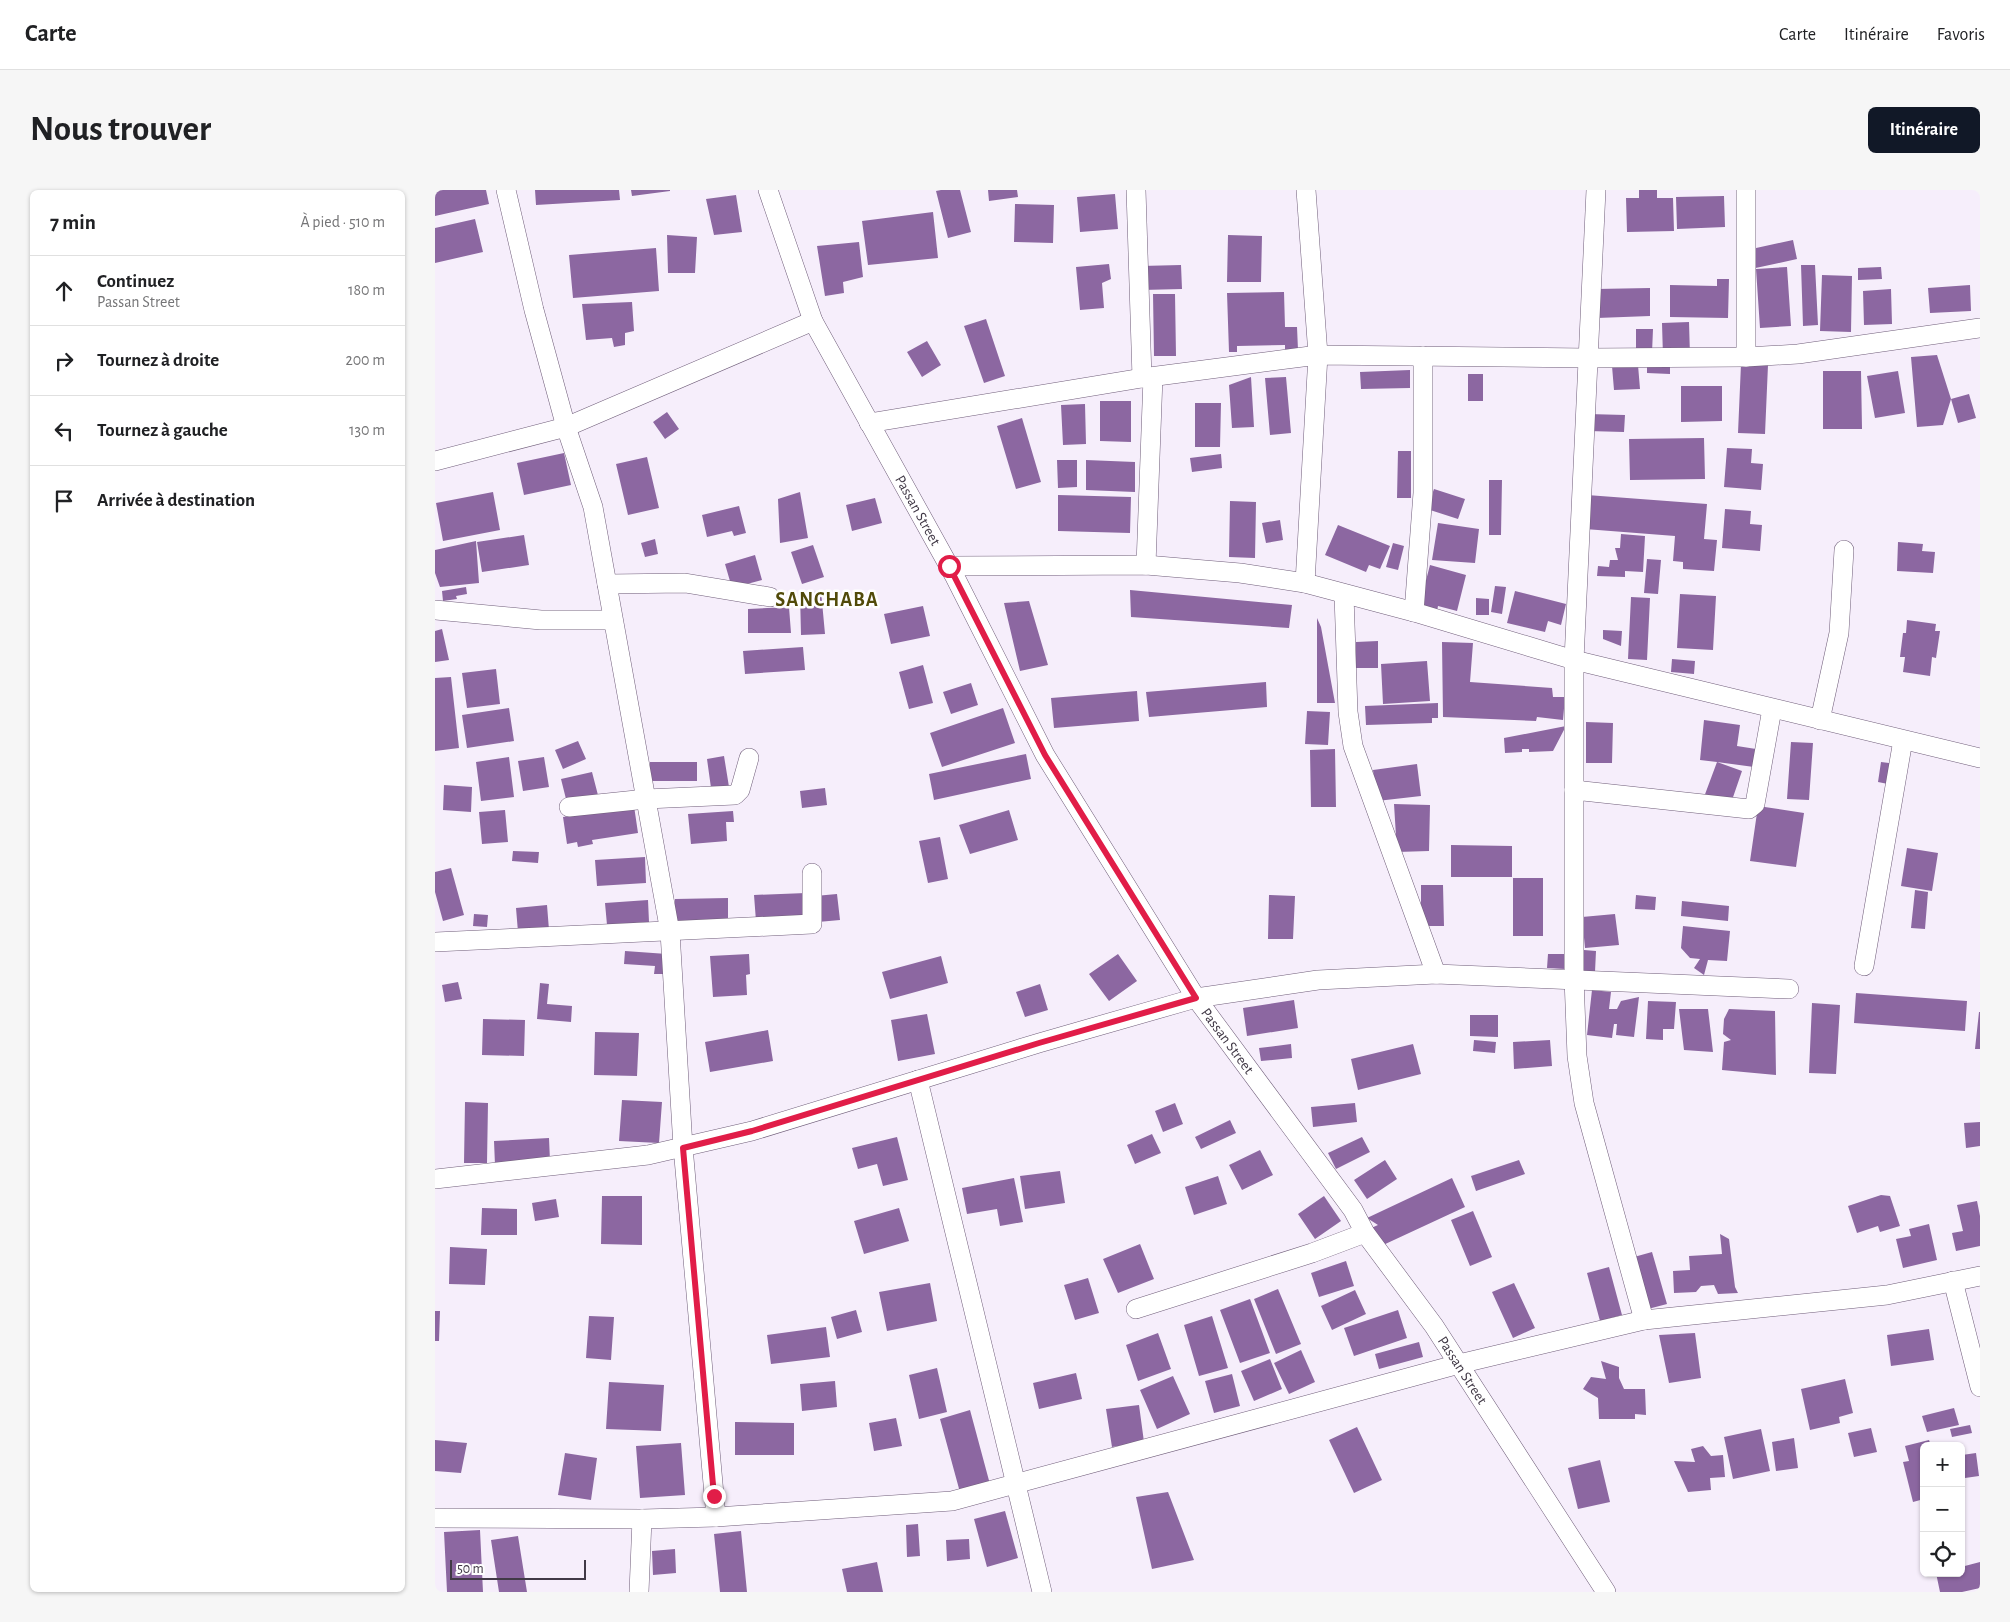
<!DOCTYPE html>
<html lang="fr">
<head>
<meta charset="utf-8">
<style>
	body { margin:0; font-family:"Alegreya Sans",sans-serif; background:#f6f6f6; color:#202124 }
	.controls { position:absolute; right:15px; bottom:15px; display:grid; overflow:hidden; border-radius:8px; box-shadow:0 1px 4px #0004 }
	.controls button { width:45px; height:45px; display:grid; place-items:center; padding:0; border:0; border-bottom:1px solid #e0e0e0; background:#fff; color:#202124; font:25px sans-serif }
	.scale { position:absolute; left:15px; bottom:12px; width:136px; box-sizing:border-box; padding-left:5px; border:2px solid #413946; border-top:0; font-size:14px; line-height:18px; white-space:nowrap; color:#413946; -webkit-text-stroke:4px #fefefe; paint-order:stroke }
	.stop { position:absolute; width:15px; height:15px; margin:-11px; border:4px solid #e11d48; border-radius:50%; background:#fff }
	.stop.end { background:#e11d48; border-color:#fff; box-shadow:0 1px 5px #0008 }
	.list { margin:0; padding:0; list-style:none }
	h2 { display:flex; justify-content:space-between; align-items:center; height:65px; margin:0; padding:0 20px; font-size:21px }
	h2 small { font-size:16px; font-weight:400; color:#757577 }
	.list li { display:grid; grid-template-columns:32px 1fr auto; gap:15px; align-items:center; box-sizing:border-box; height:70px; padding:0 20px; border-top:1px solid #e0e0e0 }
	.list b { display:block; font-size:19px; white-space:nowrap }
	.list p { margin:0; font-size:16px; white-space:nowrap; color:#757577 }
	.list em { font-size:16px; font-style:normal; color:#757577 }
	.icon { flex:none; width:28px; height:28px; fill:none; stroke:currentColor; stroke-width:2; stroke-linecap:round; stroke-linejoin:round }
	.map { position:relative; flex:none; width:1545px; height:1402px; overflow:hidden; border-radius:8px }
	header { display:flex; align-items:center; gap:30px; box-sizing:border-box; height:70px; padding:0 25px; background:#fff; border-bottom:1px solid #e0e0e0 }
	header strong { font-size:24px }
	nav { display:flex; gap:28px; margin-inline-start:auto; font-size:18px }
	.intro { display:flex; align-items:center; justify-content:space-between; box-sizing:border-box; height:120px; padding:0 30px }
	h1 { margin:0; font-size:35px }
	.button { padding:12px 22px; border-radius:8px; background:#111827; color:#fff; font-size:18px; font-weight:700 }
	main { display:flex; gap:30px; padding:0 30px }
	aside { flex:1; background:#fff; border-radius:8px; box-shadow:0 1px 4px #0004 }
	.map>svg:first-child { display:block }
	.building { fill:#8c67a1 }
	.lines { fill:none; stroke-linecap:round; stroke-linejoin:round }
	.street-casing { stroke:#705e7a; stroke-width:20 }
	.street { stroke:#fff; stroke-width:19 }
	.route { stroke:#e11d48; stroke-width:6 }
	.labels { text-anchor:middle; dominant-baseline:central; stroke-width:5; stroke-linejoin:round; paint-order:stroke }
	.street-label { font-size:15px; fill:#413946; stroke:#fefefe }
	.district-label { font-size:20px; font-weight:bold; letter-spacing:1px; fill:#514a09; stroke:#fefefe }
</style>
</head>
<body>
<header>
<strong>Carte</strong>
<nav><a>Carte</a><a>Itinéraire</a><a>Favoris</a></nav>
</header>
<div class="intro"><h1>Nous trouver</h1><a class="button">Itinéraire</a></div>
<main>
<aside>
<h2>7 min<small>À pied · 510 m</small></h2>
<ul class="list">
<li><svg class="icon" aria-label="ahead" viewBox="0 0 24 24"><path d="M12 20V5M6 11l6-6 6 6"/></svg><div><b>Continuez</b><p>Passan Street</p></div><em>180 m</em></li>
<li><svg class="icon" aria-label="right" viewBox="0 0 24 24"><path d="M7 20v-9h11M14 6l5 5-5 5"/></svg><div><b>Tournez à droite</b></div><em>200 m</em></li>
<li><svg class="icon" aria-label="left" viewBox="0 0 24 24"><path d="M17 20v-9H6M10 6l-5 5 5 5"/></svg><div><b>Tournez à gauche</b></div><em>130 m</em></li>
<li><svg class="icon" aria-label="arrive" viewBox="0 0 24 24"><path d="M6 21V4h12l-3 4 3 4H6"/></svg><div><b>Arrivée à destination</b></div></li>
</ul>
</aside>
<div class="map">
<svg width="1545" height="1402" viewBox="0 0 1545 1402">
	<rect width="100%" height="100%" fill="#f6eefb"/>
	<path class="building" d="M0,0H51L54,14L0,26Z
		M100,0H184L185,10L101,15Z
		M196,0H235V1L197,6Z
		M506,0H525L536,42L513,48L501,1Z
		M553,0H582L583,7L554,11Z
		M1204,0H1222V8H1238L1239,41L1192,42L1191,8H1204Z
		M680,4L683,39L645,42L642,7Z
		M301,5L307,42L279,45L271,9Z
		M1289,6L1290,37L1242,39L1241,7Z
		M580,14L619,15L618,53L579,52Z
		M498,22L503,68L433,75L427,31Z
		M40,29L48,62L0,73V38Z
		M232,45L262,47L260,83H233Z
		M793,45L827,46L826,92H792Z
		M1358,50L1362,69L1316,79L1312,60Z
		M424,52L428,87L408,92L409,103L390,106L382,56Z
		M221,58L224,101L138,108L134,65Z
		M674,74L676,89L667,93L669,118L645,120L641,77Z
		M746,75L747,99L707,100L706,76Z
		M1366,75H1380L1383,135L1368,136Z
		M1352,77L1356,136L1325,138L1321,79Z
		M1446,77L1447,89L1423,90V78Z
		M1387,85L1417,86L1416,142L1385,141Z
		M1282,89H1294L1293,128L1235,127V95L1282,96Z
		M1535,95L1536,121L1495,123L1493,98Z
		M1215,98V126L1162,128L1161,99Z
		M1456,99L1457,134L1429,135L1428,101Z
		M849,102L850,137H862L863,160H850V155L802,156V162H794L792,103Z
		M718,104H740L741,166H719Z
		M197,112L199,141L190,143V155L179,157L177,148L151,150L147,114Z
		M551,129L570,186L549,193L529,136Z
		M1254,132L1255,166L1228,167L1227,133Z
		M1201,139H1218L1217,163H1201Z
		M492,151L506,175L487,187L472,162Z
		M1502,165L1516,209L1508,235L1482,237L1476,167Z
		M1212,174L1235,175V184L1212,183Z
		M1306,174L1333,175L1330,244L1303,243Z
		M1203,175L1205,199L1179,200L1177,176Z
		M975,180V198L926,199L925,182Z
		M1388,181H1426L1427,239H1388Z
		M1463,181L1470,223L1440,228L1432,186Z
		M1033,184H1048V211H1033Z
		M816,187L819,237L797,238L794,195Z
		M851,187L856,243L835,245L830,188Z
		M1246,196H1287V231L1246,232Z
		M1534,204L1541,228L1523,233L1516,209Z
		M665,211H696V252L665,251Z
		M760,213H786L785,257H760Z
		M650,214L651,254L628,255L626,215Z
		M232,222L244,239L230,249L218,232Z
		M1153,224L1190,225L1189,242L1153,241Z
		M587,228L606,292L581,299L562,236Z
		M1269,248L1270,289L1195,290L1194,249Z
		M1292,258L1317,259L1316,273L1328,274L1326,300L1289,297Z
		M963,261H976V308H962Z
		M129,263L136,295L89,305L82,273Z
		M786,264L787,278L757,282L755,268Z
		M212,267L224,318L193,325L181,274Z
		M622,270H642V297L623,298Z
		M651,270L700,272V302L651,300Z
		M1054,290H1067L1066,345H1054Z
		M999,299L1030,309L1023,329L992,319Z
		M58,302L65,340L8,351L1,313Z
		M365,302L373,348L345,353L343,309Z
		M623,305L696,307L695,343L623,341Z
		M1152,305L1272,314L1269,349L1282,350L1279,381L1248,379V372L1238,371L1240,346L1150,339Z
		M440,308L447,333L417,341L411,315Z
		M795,311L821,312L820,368L794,367Z
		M304,316L311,343L299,346L297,341L272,347L267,325Z
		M1290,319L1316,321L1315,334L1327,335L1325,361L1287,358Z
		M845,330L848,350L831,353L827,333Z
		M1003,333L1044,339L1040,373L997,370Z
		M903,335L955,356L945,379L934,375L931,382L890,365Z
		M1186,344L1210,346L1208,382L1190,381V387L1162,386L1163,376L1174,377L1175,370H1183L1180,358H1185Z
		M89,345L94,375L47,382L42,352Z
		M220,349L223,364L210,367L206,353Z
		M41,351L44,393L5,397L0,383V360Z
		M1463,352L1488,354L1487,361L1500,362L1498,383L1462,381Z
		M958,353L969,356L963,380L951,377Z
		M378,355L389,387L367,394L356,362Z
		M320,365L327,390L297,398L290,374Z
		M1212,369L1226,370L1223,404L1209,403Z
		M995,375L1031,385L1022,421L1003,416L1002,421L984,417Z
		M1060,396L1071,397L1067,424L1056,422Z
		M31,397L32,404L21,406L22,409L8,411L7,401Z
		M695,400L857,415L854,438L696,427Z
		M386,401L390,444L366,445L365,404Z
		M1080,401L1131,414L1126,435L1113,431L1110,442L1072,433Z
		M1245,404L1281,406L1278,460L1242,458Z
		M1196,407L1215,408L1212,470L1193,469Z
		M1041,408L1054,409V425H1041Z
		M594,411L613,475L585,481L569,413Z
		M488,416L495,446L456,454L449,424Z
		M354,417L356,443H313V419Z
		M882,428L886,437L900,513H882Z
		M1472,430L1501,434L1500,441H1505L1501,468L1497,467L1495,486L1468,482L1470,467H1465L1468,443H1471Z
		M7,439L14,470L0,472V441Z
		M1168,440L1187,441L1186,456L1168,449Z
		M943,451V478H921V452Z
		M1007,452L1038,453L1035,492L1117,498L1118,507H1130L1128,530L1102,527L1101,531L1008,527Z
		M368,457L370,480L310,484L308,461Z
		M1237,469L1260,471L1259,484L1236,482Z
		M992,471L995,511L948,514L946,474Z
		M488,475L498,513L474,519L464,482Z
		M61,479L65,514L32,518L27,483Z
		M16,487L24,558L0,561V488Z
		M831,492L832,517L714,527L711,502Z
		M536,493L543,515L516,524L508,502Z
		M702,501L704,531L619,538L616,508Z
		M1003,513V528H997V533L931,535L930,516Z
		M74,518L79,551L32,558L27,525Z
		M568,518L580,553L507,577L495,543Z
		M872,521L895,522L893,555L870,554Z
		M1269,530L1305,535L1302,556L1321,559L1319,577L1282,572L1307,581L1295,616L1269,607L1282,572L1265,570Z
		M1151,532L1178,533L1177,573H1151Z
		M1131,536L1118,561L1094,562V559H1087V562L1070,563L1069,548Z
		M143,551L151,569L128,579L120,560Z
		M1356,552L1378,553L1374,610L1352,609Z
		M900,559L901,617H876L875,560Z
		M591,564L596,589L499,610L494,584Z
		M289,566L295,603L277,605L272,569Z
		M74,567L79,607L46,611L41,572Z
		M109,567L114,597L88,601L83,571Z
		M215,572H262V591H215Z
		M1446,572L1462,574L1458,595L1443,592Z
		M982,574L986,606L942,611L938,580Z
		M157,582L164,609L133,617L126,589Z
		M9,595L37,597L36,622L8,620Z
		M390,598L392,615L367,618L365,601Z
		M959,614L995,615L994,661L962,662Z
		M199,616L203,643L157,650L158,654L143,657L142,652L132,654L128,627Z
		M1323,616L1369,623L1361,677L1315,671Z
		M70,620L73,652L47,654L44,622Z
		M574,620L583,650L535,664L524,635Z
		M298,621L299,632H291L292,651L256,654L253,624Z
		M505,647L513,689L493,693L484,651Z
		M1016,655L1077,656V687H1016Z
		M1472,658L1503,663L1497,701L1466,696Z
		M78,661L104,662L103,673L77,671Z
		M210,667L211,693L162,696L160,670Z
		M16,678L29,725L8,731L0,702V682Z
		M1078,688H1108V746H1078Z
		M986,695H1008L1009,736H986Z
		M1480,700L1493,702L1490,739L1476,738Z
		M371,703L372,728L321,731L319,705Z
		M402,704L405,730L383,732L380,706Z
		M834,705L860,706L858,749H833Z
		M1201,705L1221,707L1220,720L1200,719Z
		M293,708V733L240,734V709Z
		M213,710L214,732L172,735L170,713Z
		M1247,711L1294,716L1293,731L1246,726Z
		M112,715L114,740L83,742L81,718Z
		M39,724L53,725L52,737L38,736Z
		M1180,724L1184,755L1150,758L1147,727Z
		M1248,736L1295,741L1292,771L1273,770L1269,785L1259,778L1265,769L1255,768L1246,758Z
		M1149,760L1161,761L1160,782L1147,781Z
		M190,761L232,764L231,784H219L220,776L189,774Z
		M314,764L315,784L311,785L312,805L278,807L275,766Z
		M683,764L702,791L674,811L654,784Z
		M1113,764H1131L1130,779L1112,778Z
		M506,766L513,793L455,809L447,782Z
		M23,792L27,809L10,812L7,795Z
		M105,793L114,794L112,814L137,816L136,832L102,829Z
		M605,794L613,820L590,827L581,802Z
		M1157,800L1176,802L1174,819H1182L1186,811L1204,807L1199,847L1181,845L1182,834H1179L1177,848L1152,845Z
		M1421,803L1532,811L1530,841L1419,833Z
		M859,810L863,838L812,846L808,818Z
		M1213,811L1241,812L1239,839H1228V850L1211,849Z
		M1377,813L1405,815L1401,884L1374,883Z
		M1244,819H1273L1278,862L1249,860Z
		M1294,819L1340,821L1341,885L1287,880L1289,852L1296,850L1288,844L1289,829Z
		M1544,822H1545V859H1540Z
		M492,824L500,864L463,871L456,830Z
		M1035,825H1063V847L1035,846Z
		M48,829L90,830L89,866L47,865Z
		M333,840L338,871L275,882L270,852Z
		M160,842L204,843L202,886L159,885Z
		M1039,850L1061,852L1060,863L1038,861Z
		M1115,850L1117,876L1079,879L1078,852Z
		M856,854L857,868L826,871L824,858Z
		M978,854L986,884L923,900L916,869Z
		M187,910L227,912L224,953L184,951Z
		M30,912L53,913L52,973H29Z
		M740,913L748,934L728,942L720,921Z
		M920,913L922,932L878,937L876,917Z
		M795,930L801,943L766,959L760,947Z
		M1545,932V956L1531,958L1529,933Z
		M717,944L726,963L700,974L692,955Z
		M462,947L473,990L448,996L442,974L423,979L417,958Z
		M927,947L935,962L901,979L893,963Z
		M114,948L115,971L60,975L59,951Z
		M825,960L838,985L807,1000L794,975Z
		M950,970L962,989L932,1009L919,990Z
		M1084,970L1090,984L1041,1001L1036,986Z
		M625,981L630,1013L590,1019L585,986Z
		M783,986L792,1014L759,1025L750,997Z
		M579,988L588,1032L565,1036L562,1019L532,1024L527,998Z
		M1017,988L1030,1017L946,1056L934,1039L943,1035L932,1028Z
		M1446,1005L1455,1006L1465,1036L1445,1042L1443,1036L1422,1043L1413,1016Z
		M167,1006H207V1055L166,1054Z
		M889,1006L906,1031L880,1049L863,1024Z
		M121,1009L124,1027L100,1031L97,1013Z
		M1542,1011L1545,1026V1056L1521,1061L1517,1043L1528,1041L1522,1015Z
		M47,1018L82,1019V1045H46Z
		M464,1018L474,1051L429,1064L419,1031Z
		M1038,1021L1057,1067L1035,1076L1016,1030Z
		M1494,1034L1502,1070L1468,1078L1461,1049L1476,1046L1474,1039Z
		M1285,1044L1294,1049L1300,1097L1303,1103L1283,1104L1279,1095L1266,1096L1261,1102L1239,1103L1238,1081L1255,1080L1254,1066L1287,1064Z
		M705,1054L719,1089L683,1103L668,1069Z
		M15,1057L52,1059L50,1095L14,1094Z
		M1217,1062L1232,1114L1213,1119L1199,1067Z
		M911,1071L919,1096L884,1107L876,1083Z
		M1174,1077L1187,1125L1165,1131L1152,1083Z
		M653,1088L664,1123L640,1130L629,1095Z
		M495,1093L502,1131L452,1141L444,1102Z
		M1079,1093L1100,1138L1078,1148L1057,1102Z
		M843,1099L866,1154L841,1164L819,1109Z
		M920,1100L931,1124L897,1140L886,1116Z
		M815,1109L835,1163L805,1173L785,1120Z
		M421,1120L427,1142L402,1149L396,1127Z
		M963,1120L972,1148L919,1166L909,1138Z
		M0,1121H5L4,1151H0Z
		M154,1126L179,1127L176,1170L151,1168Z
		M777,1126L793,1178L764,1186L749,1135Z
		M391,1137L395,1167L336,1174L332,1145Z
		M1494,1139L1499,1170L1456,1176L1452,1145Z
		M723,1143L736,1179L703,1191L691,1155Z
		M1260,1143L1266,1188L1234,1193L1224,1145Z
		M984,1152L988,1167L944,1179L940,1164Z
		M866,1160L880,1192L854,1204L839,1173Z
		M835,1169L847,1199L819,1211L806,1181Z
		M1166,1171L1184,1177V1188L1189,1199H1210L1211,1225L1200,1224V1229H1164L1163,1208L1148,1199L1156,1187L1171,1189Z
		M502,1178L512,1222L484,1229L474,1185Z
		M641,1183L647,1209L604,1219L598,1193Z
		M797,1184L805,1216L779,1223L770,1191Z
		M738,1186L755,1224L722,1239L705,1200Z
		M1410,1189L1418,1223L1404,1227L1405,1233L1375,1240L1366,1199Z
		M400,1191L402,1217L367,1221L365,1194Z
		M174,1192L229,1195L226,1241L171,1239Z
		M704,1215L709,1252L677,1257L671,1219Z
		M1519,1218L1524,1235L1492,1242L1487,1226Z
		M535,1220L556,1298L526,1306L505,1229Z
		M461,1228L467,1256L439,1261L434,1233Z
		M300,1232L359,1233V1265H300Z
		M1535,1235L1537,1243L1517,1247L1515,1239Z
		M922,1237L947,1290L919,1303L894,1250Z
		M1436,1238L1442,1262L1419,1267L1413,1243Z
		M1326,1239L1335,1281L1298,1289L1289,1247Z
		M1359,1248L1363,1278L1341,1281L1337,1252Z
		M0,1250L32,1253L26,1283L0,1281Z
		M1494,1250L1496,1256H1489V1309L1478,1312L1468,1272L1474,1271L1470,1256Z
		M246,1253L250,1305L205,1308L201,1256Z
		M1268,1256L1276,1266L1288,1265L1290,1287L1275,1288L1276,1300L1253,1302L1239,1271L1260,1272L1256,1259Z
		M130,1263L162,1268L156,1310L123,1305Z
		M1541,1263L1544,1286L1530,1288L1527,1265Z
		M1165,1270L1175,1312L1143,1319L1133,1278Z
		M733,1302L759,1370L717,1379L701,1307Z
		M570,1321L583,1368L552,1377L539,1329Z
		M483,1334L485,1366L472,1367L471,1335Z
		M45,1340L48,1402H12L9,1342Z
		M306,1341L312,1402H285L279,1344Z
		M83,1346L92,1402H64L56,1350Z
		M534,1349L535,1369L512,1371L511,1350Z
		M240,1359L241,1383L218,1385L217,1361Z
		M442,1372L448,1402H412L407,1379Z
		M1545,1372V1398L1527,1402H1505L1501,1383H1526V1377Z"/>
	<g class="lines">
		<g class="street-casing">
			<g id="street">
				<path d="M71,0L99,120L131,237L158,317L235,742L248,957L281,1327"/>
				<path id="s1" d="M333,0L378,131L520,387L610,565L761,808L918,1020L930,1043L999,1136L1171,1402"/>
				<path d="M701,0L707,188"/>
				<path d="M1161,0L1139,470V788L1142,866L1149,913L1209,1130"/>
				<path d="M1311,167V0"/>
				<path d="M434,233L707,188L883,165L1152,168L1311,167L1363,164L1545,138"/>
				<path d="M0,271L131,237L378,131"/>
				<path d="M711,375L718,187"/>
				<path d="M514,376L711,375L805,383L870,393L979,422L1139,470L1545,568"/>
				<path d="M870,393L883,165L871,0"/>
				<path d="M172,394L250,393L335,407"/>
				<path d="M909,405L913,522L918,556L1001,784"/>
				<path d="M0,420L106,430H178"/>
				<path d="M979,422L988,303V166"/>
				<path d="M1385,530L1404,443L1409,360"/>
				<path d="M1139,600L1314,619L1320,614L1337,519"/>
				<path d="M134,617L211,609L300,605L305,600L314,568"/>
				<path d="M0,752L377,734V683"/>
				<path d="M1429,776L1468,550"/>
				<path d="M483,890L607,1402"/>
				<path d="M0,989L213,965L317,941L604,853L761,808L883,790L1001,784L1354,799"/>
				<path d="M1518,1091L1545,1197"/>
				<path d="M701,1119L877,1063L930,1043"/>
				<path d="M0,1328L207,1329L281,1327L517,1311L1024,1174L1209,1130L1452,1105L1545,1086"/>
				<path d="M204,1402L207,1329"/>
			</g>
		</g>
		<use href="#street" class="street"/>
	</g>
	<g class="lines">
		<path class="route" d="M279,1306L248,958L317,941L604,853L761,808L610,565L514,376"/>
	</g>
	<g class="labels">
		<g class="street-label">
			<text stroke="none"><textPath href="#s1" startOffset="355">Passan Street</textPath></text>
			<text stroke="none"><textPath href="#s1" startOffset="970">Passan Street</textPath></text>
			<text stroke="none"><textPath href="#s1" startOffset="1375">Passan Street</textPath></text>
		</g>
		<g class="district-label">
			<text x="392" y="410">SANCHABA</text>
		</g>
	</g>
</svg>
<div class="controls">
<button>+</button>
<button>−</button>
<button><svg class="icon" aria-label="locate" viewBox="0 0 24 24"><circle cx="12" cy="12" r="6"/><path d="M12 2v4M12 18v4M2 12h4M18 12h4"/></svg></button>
</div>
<div class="scale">50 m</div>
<div class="stop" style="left:514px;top:376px"></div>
<div class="stop end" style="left:279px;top:1306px"></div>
</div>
</main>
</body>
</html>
